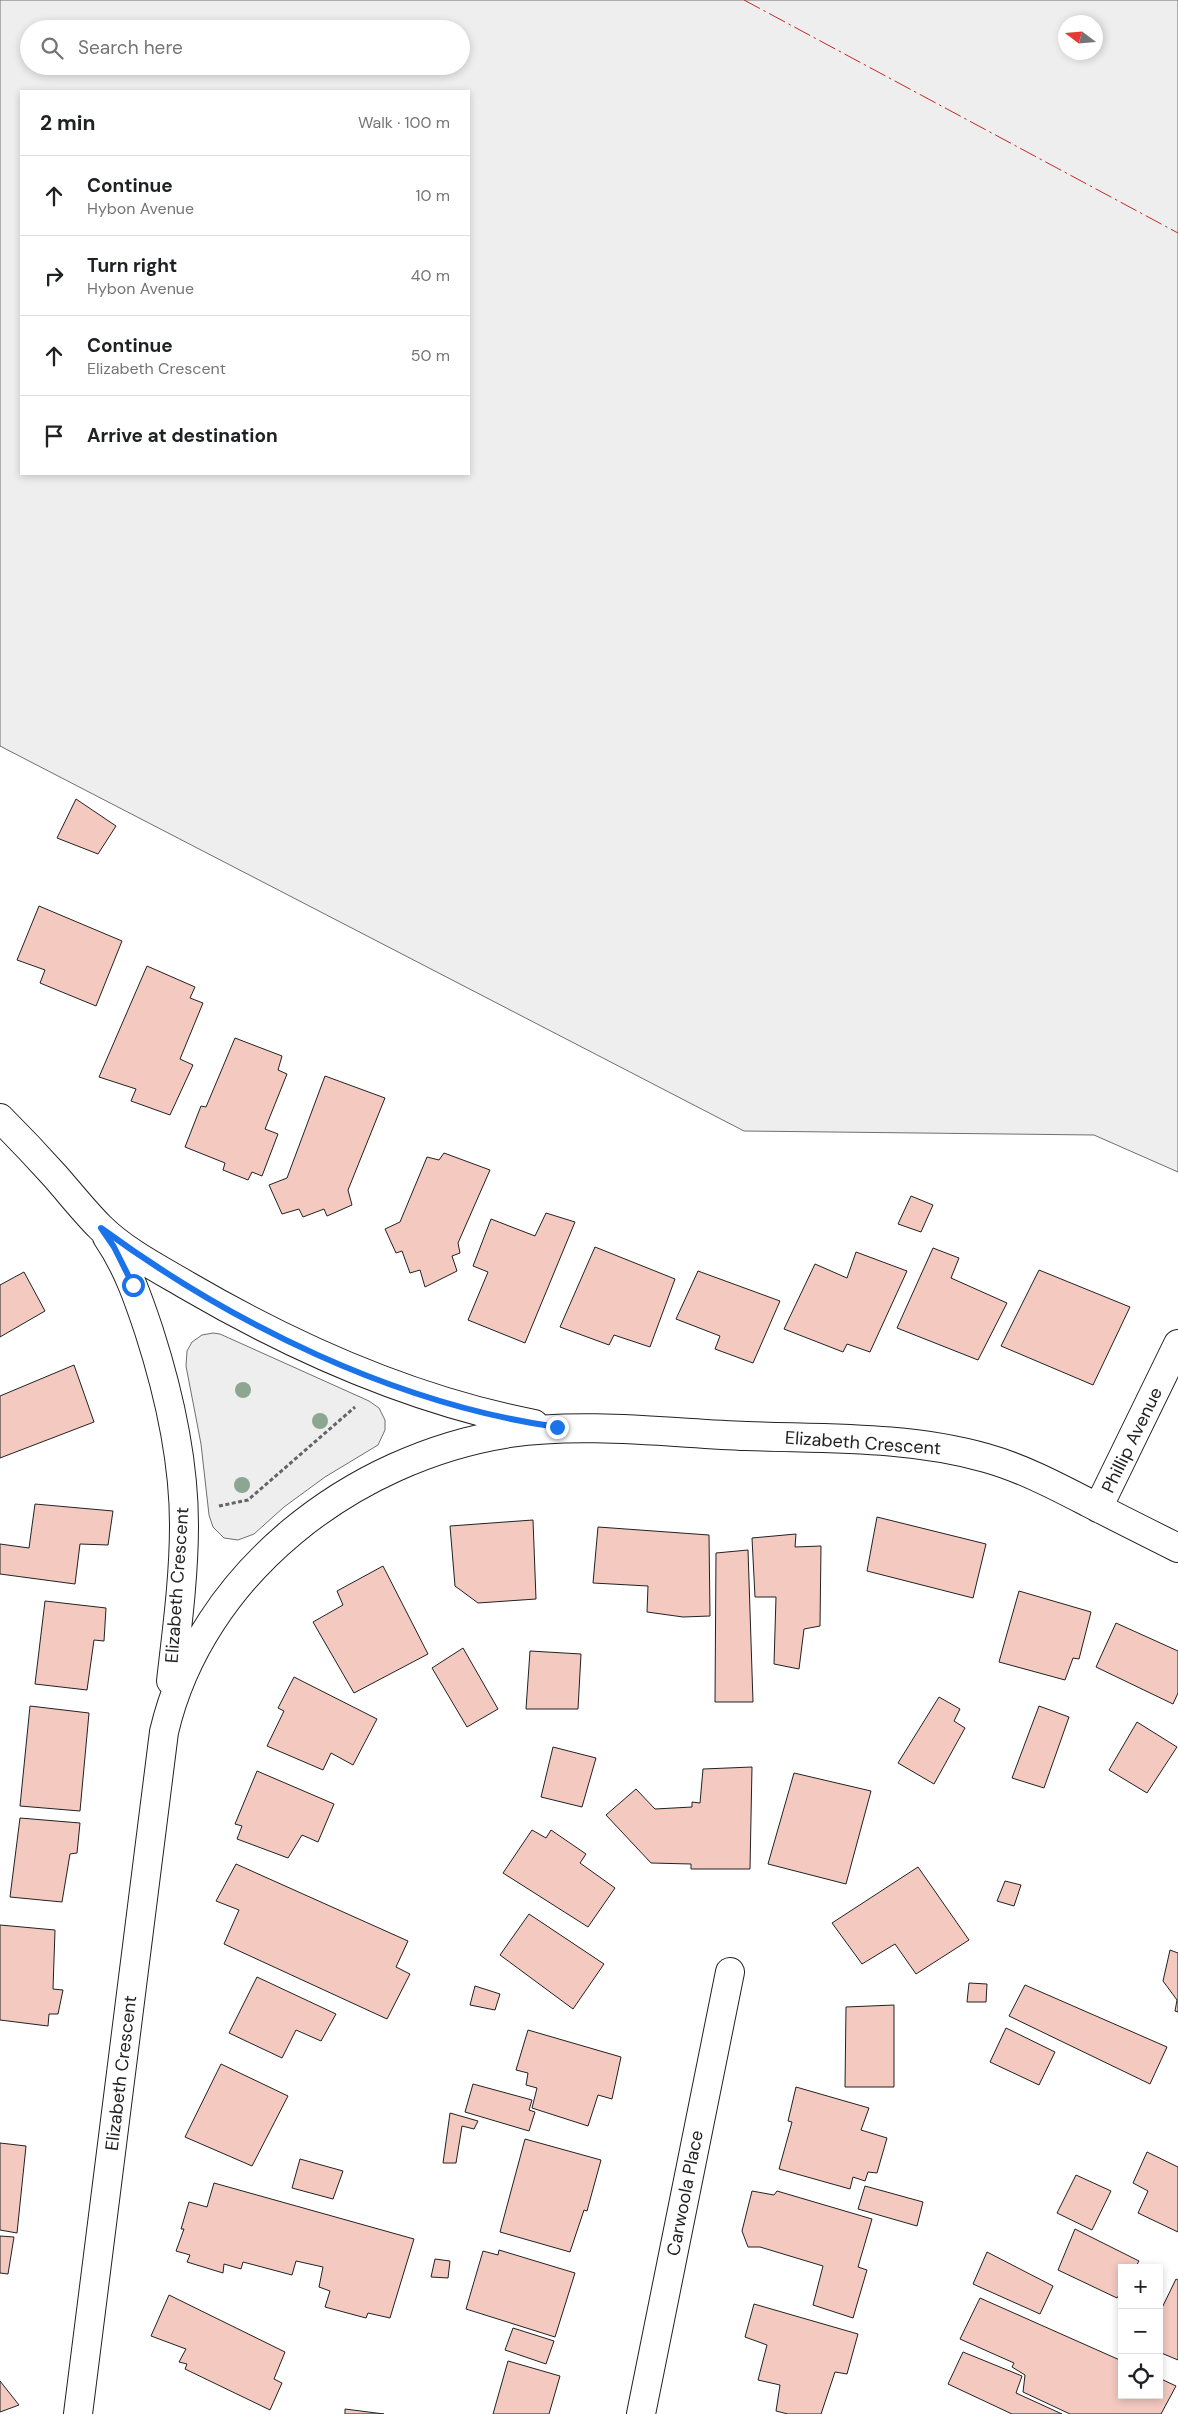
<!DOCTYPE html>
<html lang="en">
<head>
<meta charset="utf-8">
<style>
	body { margin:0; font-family:"DM Sans",sans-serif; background:#f2f2f2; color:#202124 }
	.controls { position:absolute; right:15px; bottom:15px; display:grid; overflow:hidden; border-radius:0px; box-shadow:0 2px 8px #0003 }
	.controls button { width:45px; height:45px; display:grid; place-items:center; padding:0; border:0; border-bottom:1px solid #e0e0e0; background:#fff; color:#202124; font:25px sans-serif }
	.compass { position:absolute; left:1058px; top:15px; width:45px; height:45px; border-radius:50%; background:#fff; box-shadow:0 2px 8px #0003; rotate:286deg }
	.stop { position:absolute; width:15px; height:15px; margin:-11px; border:4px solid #1a73e8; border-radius:50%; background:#fff }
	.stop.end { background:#1a73e8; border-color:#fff; box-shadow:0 1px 5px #0008 }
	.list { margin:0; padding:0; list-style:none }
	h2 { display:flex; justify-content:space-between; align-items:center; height:65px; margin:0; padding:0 20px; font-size:21px }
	h2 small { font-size:16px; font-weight:400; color:#757577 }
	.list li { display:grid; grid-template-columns:32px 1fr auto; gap:15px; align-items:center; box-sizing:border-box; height:80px; padding:0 20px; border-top:1px solid #e0e0e0 }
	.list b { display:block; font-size:19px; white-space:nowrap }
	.list p { margin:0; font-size:16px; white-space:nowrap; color:#757577 }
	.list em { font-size:16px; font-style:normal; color:#757577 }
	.icon { flex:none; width:28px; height:28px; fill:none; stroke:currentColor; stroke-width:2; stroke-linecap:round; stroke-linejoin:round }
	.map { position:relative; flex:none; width:1178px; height:2414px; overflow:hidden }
	.search { position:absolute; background:#fff; box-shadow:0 2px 8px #0003; left:20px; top:20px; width:450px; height:55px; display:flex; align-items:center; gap:12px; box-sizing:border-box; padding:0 18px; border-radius:28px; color:#757577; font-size:19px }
	.panel { position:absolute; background:#fff; box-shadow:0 2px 8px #0003; left:20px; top:90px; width:450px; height:385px; border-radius:0px }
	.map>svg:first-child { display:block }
	.green { fill:#eee; stroke:#6f6f6f; fill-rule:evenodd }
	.building { fill:#f3c9c0; stroke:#222 }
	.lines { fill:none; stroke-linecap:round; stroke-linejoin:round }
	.street-casing { stroke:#222; stroke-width:30 }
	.path { stroke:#646464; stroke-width:3; stroke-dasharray:4 2.5; stroke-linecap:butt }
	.street { stroke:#fff; stroke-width:28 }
	.power { stroke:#c62828; stroke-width:1; stroke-dasharray:18 4 2.5 4; stroke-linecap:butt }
	.tree { fill:#8da692 }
	.route { stroke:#1a73e8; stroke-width:6 }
	.labels { text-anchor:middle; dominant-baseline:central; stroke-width:4; stroke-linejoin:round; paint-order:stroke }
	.street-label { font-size:18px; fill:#222; stroke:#fff }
</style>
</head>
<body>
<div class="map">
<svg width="1178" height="2414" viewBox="0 0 1178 2414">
	<rect width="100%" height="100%" fill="#fff"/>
	<path class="green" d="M0,0H1178V1172L1094,1135L744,1131L0,746ZM1066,22H1096V52H1066ZM29,29H461V66H29ZM21,91H469V474H21Z
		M213,1333L220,1334L369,1401L379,1408L385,1420V1430L378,1445L325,1477L284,1507L254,1534L238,1540L224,1538L213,1527L209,1515L201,1444L186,1366L187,1351L192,1342L202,1335Z"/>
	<path class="building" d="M76,799L116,826L98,854L57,838Z
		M39,906L122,941L96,1006L40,983L45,970L17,960Z
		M147,966L195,987L190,998L203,1003L180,1059L193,1065L170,1115L131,1101L136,1089L99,1077Z
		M235,1038L282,1056L278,1070L287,1074L265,1129L278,1134L262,1176L252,1172L248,1180L223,1170L225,1163L185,1147L201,1106L206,1107Z
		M325,1076L385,1098L348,1190L352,1205L327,1216L324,1209L303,1217L299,1209L282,1214L269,1185L287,1178Z
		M444,1153L490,1170L458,1243L460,1253L452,1256L457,1271L425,1287L420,1270L410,1273L402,1251L396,1253L385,1229L400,1222L427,1157L439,1160Z
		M911,1196L933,1205L921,1232L898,1224Z
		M546,1213L575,1222L525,1343L468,1320L488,1272L473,1266L491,1219L535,1236Z
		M595,1247L675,1279L650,1347L614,1335L609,1345L560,1327Z
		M933,1248L959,1258L951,1278L1007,1303L978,1360L897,1328Z
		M856,1252L907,1271L870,1352L847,1344L843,1352L784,1329L815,1264L847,1278Z
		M1039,1270L1130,1307L1093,1385L1001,1346Z
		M698,1271L780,1301L753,1363L715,1349L720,1336L676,1319Z
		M24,1272L45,1311L0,1337V1285Z
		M74,1365L94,1422L0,1458V1396Z
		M35,1504L113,1511L108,1545L80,1544L75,1584L0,1574V1544L29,1548Z
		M877,1517L986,1544L973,1598L867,1571Z
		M533,1520L536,1599L478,1603L455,1586L450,1526Z
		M598,1527L709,1535L710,1616L683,1617L647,1612L648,1586L593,1583Z
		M796,1534L795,1547L821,1546L820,1626L804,1629L799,1669L774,1664L776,1597H755L752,1538Z
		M748,1550L753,1702H715L716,1553Z
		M383,1566L428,1654L354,1693L313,1622L343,1605L337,1591Z
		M1019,1591L1091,1612L1079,1659L1073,1658L1065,1680L999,1662Z
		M45,1601L106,1608L104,1641L94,1640L87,1690L35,1684Z
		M1116,1623L1178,1651V1693L1173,1704L1096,1667Z
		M463,1648L498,1709L467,1727L432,1668Z
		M530,1651L581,1654L578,1709H526Z
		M294,1677L377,1719L353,1765L331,1753L323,1770L267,1746L284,1711L278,1708Z
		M939,1697L960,1709L954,1721L965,1728L934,1784L898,1763Z
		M30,1706L89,1713L80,1811L20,1806Z
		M1039,1706L1069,1717L1044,1788L1012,1778Z
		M1137,1722L1177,1747L1147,1793L1109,1770Z
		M553,1747L596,1758L582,1807L541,1797Z
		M752,1767L750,1869H691V1864L651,1863L606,1815L636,1789L655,1809L692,1807V1802L700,1803L703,1769Z
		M257,1771L334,1804L318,1842L302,1835L288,1858L237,1839L242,1826L235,1824Z
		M794,1773L871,1791L846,1884L768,1864Z
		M20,1818L80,1823L77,1853L70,1854L62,1902L10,1897Z
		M532,1830L546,1838L551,1830L586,1854L580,1863L615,1888L588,1927L503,1873Z
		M236,1864L408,1941L396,1967L410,1974L387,2019L224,1944L239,1910L216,1901Z
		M918,1867L969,1940L916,1974L895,1944L862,1964L832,1923Z
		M1005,1881L1021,1885L1014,1906L997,1901Z
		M529,1914L604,1964L573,2009L500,1955Z
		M0,1925L55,1930L53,1989L63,1990L58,2014H49L48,2026L0,2020Z
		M1170,1950L1178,1953V2012L1175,2011L1177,2000L1163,1981Z
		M257,1977L336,2014L321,2041L296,2030L282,2058L229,2033Z
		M969,1983L987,1984L986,2002H967Z
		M1025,1985L1167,2047L1150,2084L1009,2016Z
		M475,1986L500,1994L495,2010L470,2005Z
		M894,2005V2087H845L846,2007Z
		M1006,2028L1055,2052L1039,2085L990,2062Z
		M528,2030L621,2057L612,2099L598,2095L588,2126L532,2108L537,2088L526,2085L528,2073L516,2070Z
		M221,2064L288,2096L252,2166L185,2137Z
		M473,2084L532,2100L529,2110L535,2112L529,2131L465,2112Z
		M796,2087L869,2108L861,2130L887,2138L877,2173L868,2172L865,2181L853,2177L850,2189L779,2169L792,2122L788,2121Z
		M450,2113L478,2121L474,2129L462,2126L456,2163H443Z
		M525,2139L601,2160L587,2211L584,2210L570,2252L500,2232Z
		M0,2143L26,2146L17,2233L0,2230Z
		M1147,2152L1178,2167V2232L1138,2213L1148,2191L1133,2183Z
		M300,2159L343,2171L333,2199L292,2188Z
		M1076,2175L1111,2191L1092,2230L1057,2213Z
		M214,2183L414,2239L390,2318L368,2313L366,2318L325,2307L330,2291L319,2287L323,2267L296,2261L292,2275L243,2262L241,2269L224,2264L223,2273L187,2262L190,2255L176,2251L184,2229H181L189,2202L207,2207Z
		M865,2186L923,2202L917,2226L858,2209Z
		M752,2191L774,2195L777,2191L872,2219L858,2267L867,2270L853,2318L813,2305L823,2266L760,2247H748L742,2231Z
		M1075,2229L1139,2261L1135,2268H1122V2290L1117,2298L1058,2270Z
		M0,2236L14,2237L8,2274L0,2273Z
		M499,2250L575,2273L555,2337L466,2309L483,2251L498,2255Z
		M987,2252L1053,2286L1040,2314L973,2284Z
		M435,2259L450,2261L448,2278L431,2277Z
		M1176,2279L1178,2280V2360L1159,2352V2314Z
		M169,2295L285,2352L274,2379L282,2383L270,2410L185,2369L187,2364L179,2362L186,2349L151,2336Z
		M980,2298L1122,2361V2395H1159V2378L1176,2386L1161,2414H1070L1023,2392L1025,2375L1012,2367L1014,2363L960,2339Z
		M754,2304L858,2334L847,2374L835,2372L821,2414H788L776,2411L780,2385L758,2380L767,2345L745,2337Z
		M513,2328L554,2341L546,2364L505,2350Z
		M963,2352L1022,2376L1016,2393L1062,2414H1012L948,2384Z
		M508,2361L560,2376L549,2414H493Z
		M0,2381L19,2405L0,2412Z
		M345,2409L384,2414H345Z"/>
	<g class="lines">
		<g class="street-casing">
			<path id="street" d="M0,1118C19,1137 37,1156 55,1176C70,1193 84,1211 100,1227C124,1251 159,1269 188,1286C296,1349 411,1400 534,1424
				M107,1237C127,1266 138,1298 149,1331C169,1393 184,1460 184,1525C184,1577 177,1629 171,1681
				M1098,1508L1178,1344
				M78,2414L164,1732C201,1573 353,1457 510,1433C583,1422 671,1433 746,1436C826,1439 908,1436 986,1458C1022,1468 1056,1486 1089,1503C1118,1518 1148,1533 1178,1548
				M641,2414L730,1972"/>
		</g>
		<path class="path" d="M219,1506L248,1500L355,1407"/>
		<use href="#street" class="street"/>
		<path class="power" d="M744,0L1178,233"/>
	</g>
	<g class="tree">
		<circle cx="243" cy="1390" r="8"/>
		<circle cx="320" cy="1421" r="8"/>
		<circle cx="242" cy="1485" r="8"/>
	</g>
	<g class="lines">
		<path class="route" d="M133,1285L114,1247L101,1228C232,1324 395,1404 557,1427"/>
	</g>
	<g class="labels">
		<g class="street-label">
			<text transform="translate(1132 1440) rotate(-64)">Phillip Avenue</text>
			<text transform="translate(863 1443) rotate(4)">Elizabeth Crescent</text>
			<text transform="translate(177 1585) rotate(-86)">Elizabeth Crescent</text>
			<text transform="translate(121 2073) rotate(-83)">Elizabeth Crescent</text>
			<text transform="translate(685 2193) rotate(-79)">Carwoola Place</text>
		</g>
	</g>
</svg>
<div class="controls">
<button>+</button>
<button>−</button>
<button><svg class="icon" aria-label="locate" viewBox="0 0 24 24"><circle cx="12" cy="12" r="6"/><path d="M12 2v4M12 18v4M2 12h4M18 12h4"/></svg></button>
</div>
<svg class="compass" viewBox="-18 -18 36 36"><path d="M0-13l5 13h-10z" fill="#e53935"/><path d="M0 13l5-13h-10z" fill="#757577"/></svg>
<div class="stop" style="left:133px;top:1285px"></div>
<div class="stop end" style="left:557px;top:1427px"></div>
<div class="search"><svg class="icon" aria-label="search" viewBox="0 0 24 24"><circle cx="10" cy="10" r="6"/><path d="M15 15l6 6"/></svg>Search here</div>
<section class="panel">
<h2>2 min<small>Walk · 100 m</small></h2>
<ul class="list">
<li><svg class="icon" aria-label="ahead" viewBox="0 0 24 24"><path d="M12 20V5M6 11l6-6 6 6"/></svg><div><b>Continue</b><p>Hybon Avenue</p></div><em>10 m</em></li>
<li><svg class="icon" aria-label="right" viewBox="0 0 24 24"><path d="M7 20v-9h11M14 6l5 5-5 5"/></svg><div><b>Turn right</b><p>Hybon Avenue</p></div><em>40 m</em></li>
<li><svg class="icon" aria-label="ahead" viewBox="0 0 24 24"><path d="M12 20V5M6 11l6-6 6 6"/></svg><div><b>Continue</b><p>Elizabeth Crescent</p></div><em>50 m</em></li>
<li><svg class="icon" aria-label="arrive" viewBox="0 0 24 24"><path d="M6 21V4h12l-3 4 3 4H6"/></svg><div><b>Arrive at destination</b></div></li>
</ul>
</section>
</div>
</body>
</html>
